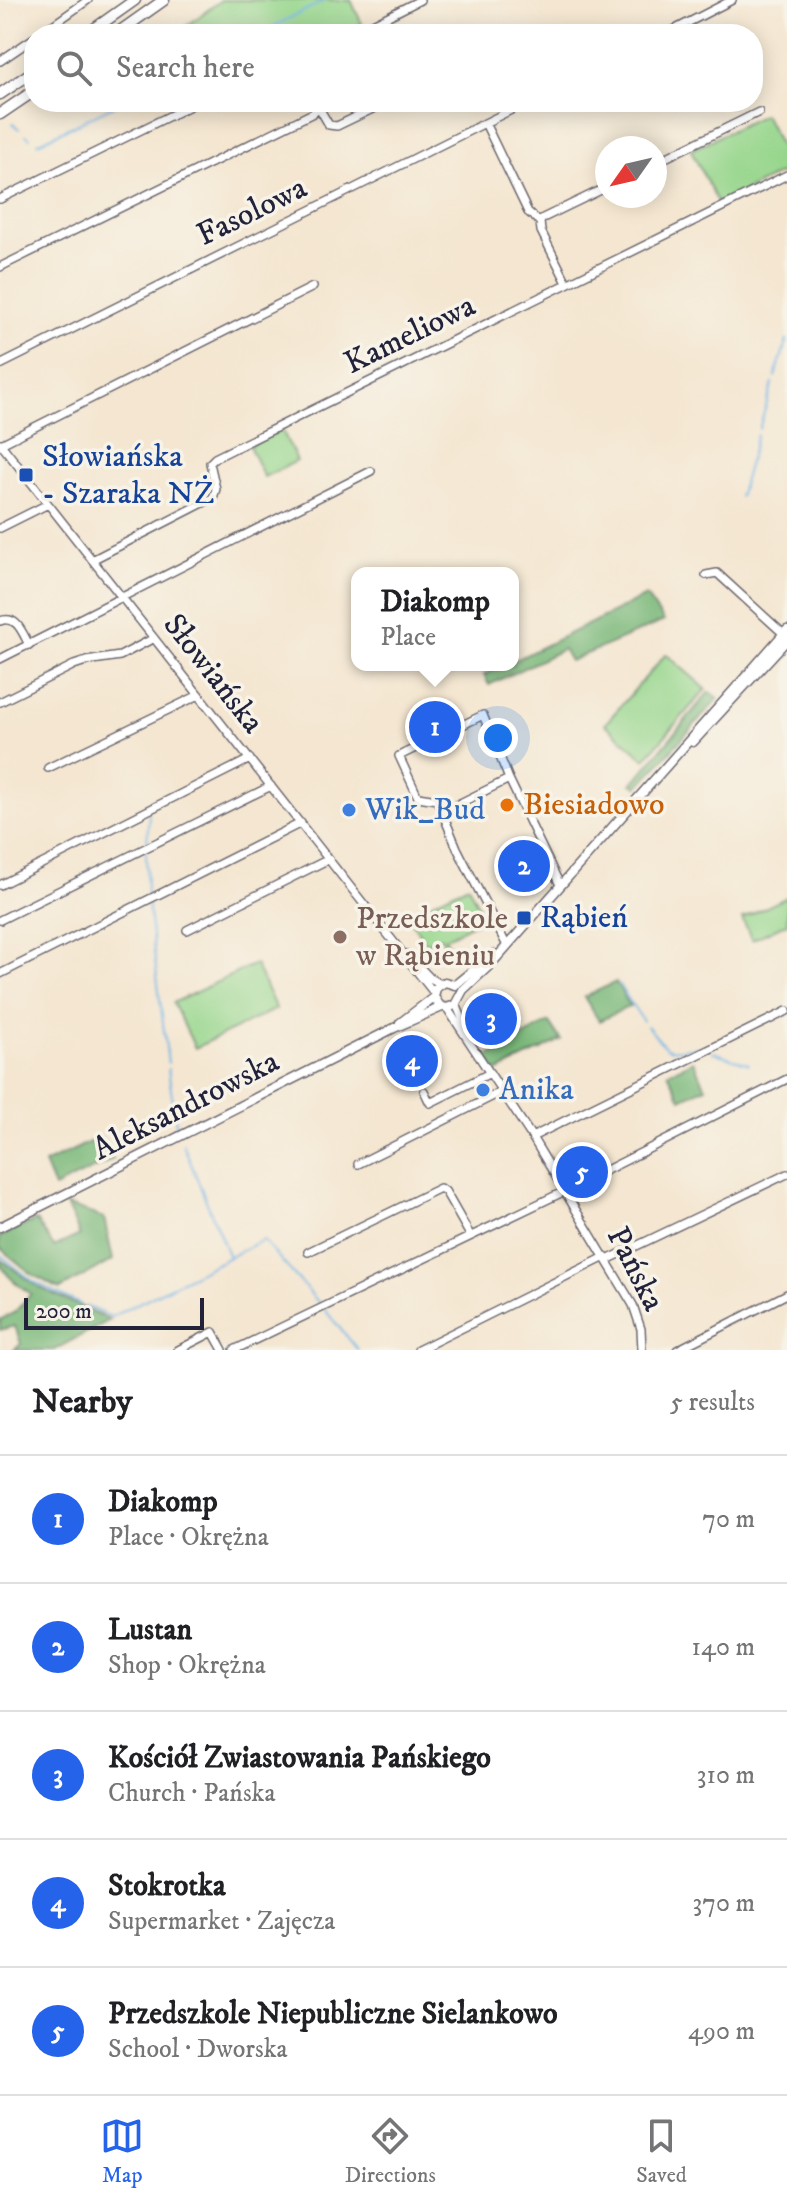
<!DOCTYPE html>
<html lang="en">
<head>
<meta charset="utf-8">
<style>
	body { margin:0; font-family:"IM FELL DW Pica",serif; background:#f6f6f6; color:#202124 }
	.compass { position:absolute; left:595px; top:136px; width:72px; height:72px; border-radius:50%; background:#fff; box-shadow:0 4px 20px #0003; rotate:236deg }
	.scale { position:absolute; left:24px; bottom:20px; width:180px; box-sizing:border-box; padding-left:8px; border:4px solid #22223b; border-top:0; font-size:22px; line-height:28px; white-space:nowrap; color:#22223b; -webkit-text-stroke:6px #f7f3e8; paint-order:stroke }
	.you { position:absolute; left:498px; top:738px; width:28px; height:28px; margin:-20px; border:6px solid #fff; border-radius:50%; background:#1a73e8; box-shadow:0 0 0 12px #1a73e833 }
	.badge { display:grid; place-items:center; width:52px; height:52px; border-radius:50%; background:#2563eb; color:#fff; font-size:26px; font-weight:700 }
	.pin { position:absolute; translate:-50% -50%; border:4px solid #fff; box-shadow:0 2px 8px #0006 }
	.popup { position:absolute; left:351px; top:567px; width:168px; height:104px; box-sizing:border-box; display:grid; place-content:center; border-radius:16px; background:#fff; filter:drop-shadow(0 2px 6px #0005); font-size:26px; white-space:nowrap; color:#757577 }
	.popup b { font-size:30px; color:#202124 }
	.popup::after { content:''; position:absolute; left:50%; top:100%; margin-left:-16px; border:16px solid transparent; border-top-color:#fff }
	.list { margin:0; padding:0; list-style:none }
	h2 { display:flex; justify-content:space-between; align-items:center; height:104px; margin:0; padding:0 32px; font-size:34px }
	h2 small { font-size:26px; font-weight:400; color:#757577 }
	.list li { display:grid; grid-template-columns:52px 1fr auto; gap:24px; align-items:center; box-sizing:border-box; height:128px; padding:0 32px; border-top:2px solid #e0e0e0 }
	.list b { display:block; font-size:30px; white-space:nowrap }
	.list p { margin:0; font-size:26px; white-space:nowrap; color:#757577 }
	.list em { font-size:26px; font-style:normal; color:#757577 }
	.icon { flex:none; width:44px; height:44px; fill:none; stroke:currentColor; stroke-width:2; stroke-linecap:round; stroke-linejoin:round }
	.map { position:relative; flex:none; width:787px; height:1350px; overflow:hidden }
	.search { position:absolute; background:#fff; box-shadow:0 4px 20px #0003; left:24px; right:24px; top:24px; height:88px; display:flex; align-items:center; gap:20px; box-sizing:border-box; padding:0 28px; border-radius:32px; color:#757577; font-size:30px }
	.sheet { height:744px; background:#fff }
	nav { display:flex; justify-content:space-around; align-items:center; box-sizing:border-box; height:112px; border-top:2px solid #e0e0e0; background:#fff; font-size:22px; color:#757577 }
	nav a { display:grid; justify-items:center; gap:4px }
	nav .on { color:#2563eb }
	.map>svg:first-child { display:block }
	.green { fill:#96d68c; stroke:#5c7c64; stroke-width:2 }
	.forest { fill:#78b778; stroke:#4d6c5a; stroke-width:2 }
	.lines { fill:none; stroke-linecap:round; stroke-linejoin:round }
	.stream { stroke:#70b4e6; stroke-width:2 }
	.minor-casing { stroke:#6c676f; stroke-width:10 }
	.major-casing { stroke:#6c676f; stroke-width:11 }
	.highway-casing { stroke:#6c676f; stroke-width:13 }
	.minor { stroke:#fff; stroke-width:7 }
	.major { stroke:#fff; stroke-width:8 }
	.highway { stroke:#fff; stroke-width:10 }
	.transit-dot { fill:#1a4fb4; stroke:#f7f3e8; stroke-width:3 }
	.food-dot { fill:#e8710a; stroke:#f7f3e8; stroke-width:3 }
	.shop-dot { fill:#3f7fe0; stroke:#f7f3e8; stroke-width:3 }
	.education-dot { fill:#8d6e63; stroke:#f7f3e8; stroke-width:3 }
	.labels { text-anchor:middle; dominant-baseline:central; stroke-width:7; stroke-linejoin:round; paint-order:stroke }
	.street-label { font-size:32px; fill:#22223b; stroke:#f7f3e8 }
	.transit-label { font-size:32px; fill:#164399; stroke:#f7f3e8; text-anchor:start }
	.food-label { font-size:32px; fill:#c56008; stroke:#f7f3e8; text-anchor:start }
	.shop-label { font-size:32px; fill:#366cbe; stroke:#f7f3e8; text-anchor:start }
	.education-label { font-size:32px; fill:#785e54; stroke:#f7f3e8; text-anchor:start }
</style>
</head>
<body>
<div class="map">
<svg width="787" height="1350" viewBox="0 0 787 1350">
	<rect width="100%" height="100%" fill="#f7f3e8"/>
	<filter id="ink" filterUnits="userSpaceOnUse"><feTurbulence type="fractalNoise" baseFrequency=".0125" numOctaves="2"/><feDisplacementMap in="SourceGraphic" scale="16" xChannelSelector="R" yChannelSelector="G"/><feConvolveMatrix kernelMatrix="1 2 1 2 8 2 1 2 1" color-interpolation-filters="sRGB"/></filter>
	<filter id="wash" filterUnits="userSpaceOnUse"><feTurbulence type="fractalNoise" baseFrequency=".006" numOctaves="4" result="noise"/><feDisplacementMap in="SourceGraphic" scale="32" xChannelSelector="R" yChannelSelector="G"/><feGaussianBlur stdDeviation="1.8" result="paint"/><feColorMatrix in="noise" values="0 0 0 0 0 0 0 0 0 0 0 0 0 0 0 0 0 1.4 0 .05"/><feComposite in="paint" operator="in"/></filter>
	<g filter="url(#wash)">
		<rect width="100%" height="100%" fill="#f4e6d0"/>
		<path class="green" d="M221,0H351L362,24L342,34H280L277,28L264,34H176Z
			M764,114L787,160V170L718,204L691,150Z
			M282,430L297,461L264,477L249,446Z
			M666,654L706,689L645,759L605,724Z
			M468,885L484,918L445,938L455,958L452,959L441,937L426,943L406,915Z
			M787,897V923L752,940L742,919Z
			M255,964L276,1009L195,1048L173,1003Z"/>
		<path class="forest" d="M646,596L664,621L570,661L563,649L489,685L484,675L504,665H513V661Z
			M709,692L719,698L638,787L632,784Z
			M616,982L630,1006L599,1021L584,997Z
			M549,1022L561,1040L497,1072L487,1057Z
			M693,1061L706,1087L681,1099L668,1073Z
			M100,1137L113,1159L54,1188L44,1164Z
			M66,1205L104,1218L113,1260L60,1289L33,1275L0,1248V1237L36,1220L54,1247L80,1235Z
			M0,1259L40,1288L110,1320L54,1350H14L21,1344L15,1326L0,1330V1320L15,1312L31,1294C18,1285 2,1274 0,1259Z"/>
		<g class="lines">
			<path class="stream" d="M258,34L326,0
				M13,123L19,129
				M26,135L30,138
				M38,143L121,102
				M775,377L787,340
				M759,429L773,383
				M739,497L757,435
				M147,843L149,813
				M146,852L147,895
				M148,904L168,1063
				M619,985L643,1021
				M647,1026L666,1048C678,1053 689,1045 703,1048
				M713,1052L749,1064
				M168,1069L177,1130
				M183,1144L229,1257
				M0,1255L34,1282L80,1304
				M86,1306L111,1317L263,1240L320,1304
				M325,1310L358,1350"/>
		</g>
	</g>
	<g filter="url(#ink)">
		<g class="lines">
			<g class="minor-casing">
				<path id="minor" d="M40,34L88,0
					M353,34L420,0
					M666,34L732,0
					M0,61L34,38
					M318,106L329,125L337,126L387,102
					M485,123L528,212L540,222
					M655,163L759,112
					M0,199L198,102
					M0,267L313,113L318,106L317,102
					M567,283L541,231L540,222L543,218L607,187
					M0,365L527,102
					M0,443L434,993
					M1,444L313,287
					M0,528L48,504
					M92,560L213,498L216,489L210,463L215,458L787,175
					M706,575L717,573L787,637
					M0,621C17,615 22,632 29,645
					M0,659L371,471
					M0,702L74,665L86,661L120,656L154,638
					M48,768L199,695
					M442,812L437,800L418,797L399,756L483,715L509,779
					M0,885L250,759
					M0,920L271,786
					M187,930L329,859
					M506,944L457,848L442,812L509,779L560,885
					M407,954L430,978L441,984
					M0,974L301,823
					M456,1004L467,1030
					M447,1008L532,1137L633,1305L641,1329L642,1350
					M424,1091L430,1103L490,1073
					M532,1137L787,1011
					M358,1164L503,1091
					M308,1252L440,1188L445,1191L470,1235
					M607,1260L787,1174
					M178,1350L213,1332L223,1350
					M234,1350L565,1191L787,1079
					M418,1350L605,1257
					M677,1350L787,1294"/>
			</g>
			<g class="major-casing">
				<path id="major" d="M693,742L787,640
					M455,985L445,982L436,988L434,997L440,1006L447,1008L455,1005L463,990L491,964L787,630
					M455,985L493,954
					M400,1023L434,997
					M0,1227L394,1028L442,1007"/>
			</g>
			<g class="highway-casing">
				<path id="highway" d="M87,34L135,0
					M116,34L164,0
					M0,94L34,71
					M0,114L34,91"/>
			</g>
			<use href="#minor" class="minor"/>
			<use href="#major" class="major"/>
			<use href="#highway" class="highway"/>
		</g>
	</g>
	<g class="transit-dot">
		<rect x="18" y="467" width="16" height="16" rx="4"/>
		<rect x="516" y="910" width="16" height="16" rx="4"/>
	</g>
	<circle class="food-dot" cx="507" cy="805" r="8"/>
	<g class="shop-dot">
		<circle cx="349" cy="810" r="8"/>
		<circle cx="483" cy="1090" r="8"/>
	</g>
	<circle class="education-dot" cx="340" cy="937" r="8"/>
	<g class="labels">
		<g class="street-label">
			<text transform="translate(252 212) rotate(-26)">Fasolowa</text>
			<text transform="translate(410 335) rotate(-26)">Kameliowa</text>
			<text transform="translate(213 674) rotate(52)">Słowiańska</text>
			<text transform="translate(186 1106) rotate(-27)">Aleksandrowska</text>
			<text transform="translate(635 1269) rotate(63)">Pańska</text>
		</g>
		<g class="transit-label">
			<text x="42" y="457">Słowiańska<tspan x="42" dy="37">- Szaraka NŻ</tspan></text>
			<text x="540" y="918">Rąbień</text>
		</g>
		<g class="food-label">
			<text x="523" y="805">Biesiadowo</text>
		</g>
		<g class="shop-label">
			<text x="365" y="810">Wik_Bud</text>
			<text x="499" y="1090">Anika</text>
		</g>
		<g class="education-label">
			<text x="356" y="919">Przedszkole<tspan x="356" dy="37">w Rąbieniu</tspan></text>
		</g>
	</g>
</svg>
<svg class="compass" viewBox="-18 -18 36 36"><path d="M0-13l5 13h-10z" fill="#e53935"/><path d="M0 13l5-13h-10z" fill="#757577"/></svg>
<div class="scale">200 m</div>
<div class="you"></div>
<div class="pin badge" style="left:435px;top:727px">1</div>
<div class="popup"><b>Diakomp</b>Place</div>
<div class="pin badge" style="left:524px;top:866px">2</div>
<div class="pin badge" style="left:491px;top:1019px">3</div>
<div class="pin badge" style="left:412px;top:1061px">4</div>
<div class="pin badge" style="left:582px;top:1172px">5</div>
<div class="search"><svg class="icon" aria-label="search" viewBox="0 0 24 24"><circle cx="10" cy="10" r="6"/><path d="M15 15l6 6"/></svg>Search here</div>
</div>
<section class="sheet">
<h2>Nearby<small>5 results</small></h2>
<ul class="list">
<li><span class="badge">1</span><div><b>Diakomp</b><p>Place · Okrężna</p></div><em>70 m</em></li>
<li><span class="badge">2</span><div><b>Lustan</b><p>Shop · Okrężna</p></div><em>140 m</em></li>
<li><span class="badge">3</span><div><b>Kościół Zwiastowania Pańskiego</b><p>Church · Pańska</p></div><em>310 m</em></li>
<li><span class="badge">4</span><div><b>Stokrotka</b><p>Supermarket · Zajęcza</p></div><em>370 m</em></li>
<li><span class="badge">5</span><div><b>Przedszkole Niepubliczne Sielankowo</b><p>School · Dworska</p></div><em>490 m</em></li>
</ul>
</section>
<nav>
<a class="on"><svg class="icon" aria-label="map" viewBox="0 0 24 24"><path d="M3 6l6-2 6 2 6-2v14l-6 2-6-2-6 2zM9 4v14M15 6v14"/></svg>Map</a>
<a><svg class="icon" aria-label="directions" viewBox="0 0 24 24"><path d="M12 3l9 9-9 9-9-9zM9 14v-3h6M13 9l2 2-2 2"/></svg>Directions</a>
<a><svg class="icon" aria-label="saved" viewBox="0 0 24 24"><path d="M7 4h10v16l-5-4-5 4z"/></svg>Saved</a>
</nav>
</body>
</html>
